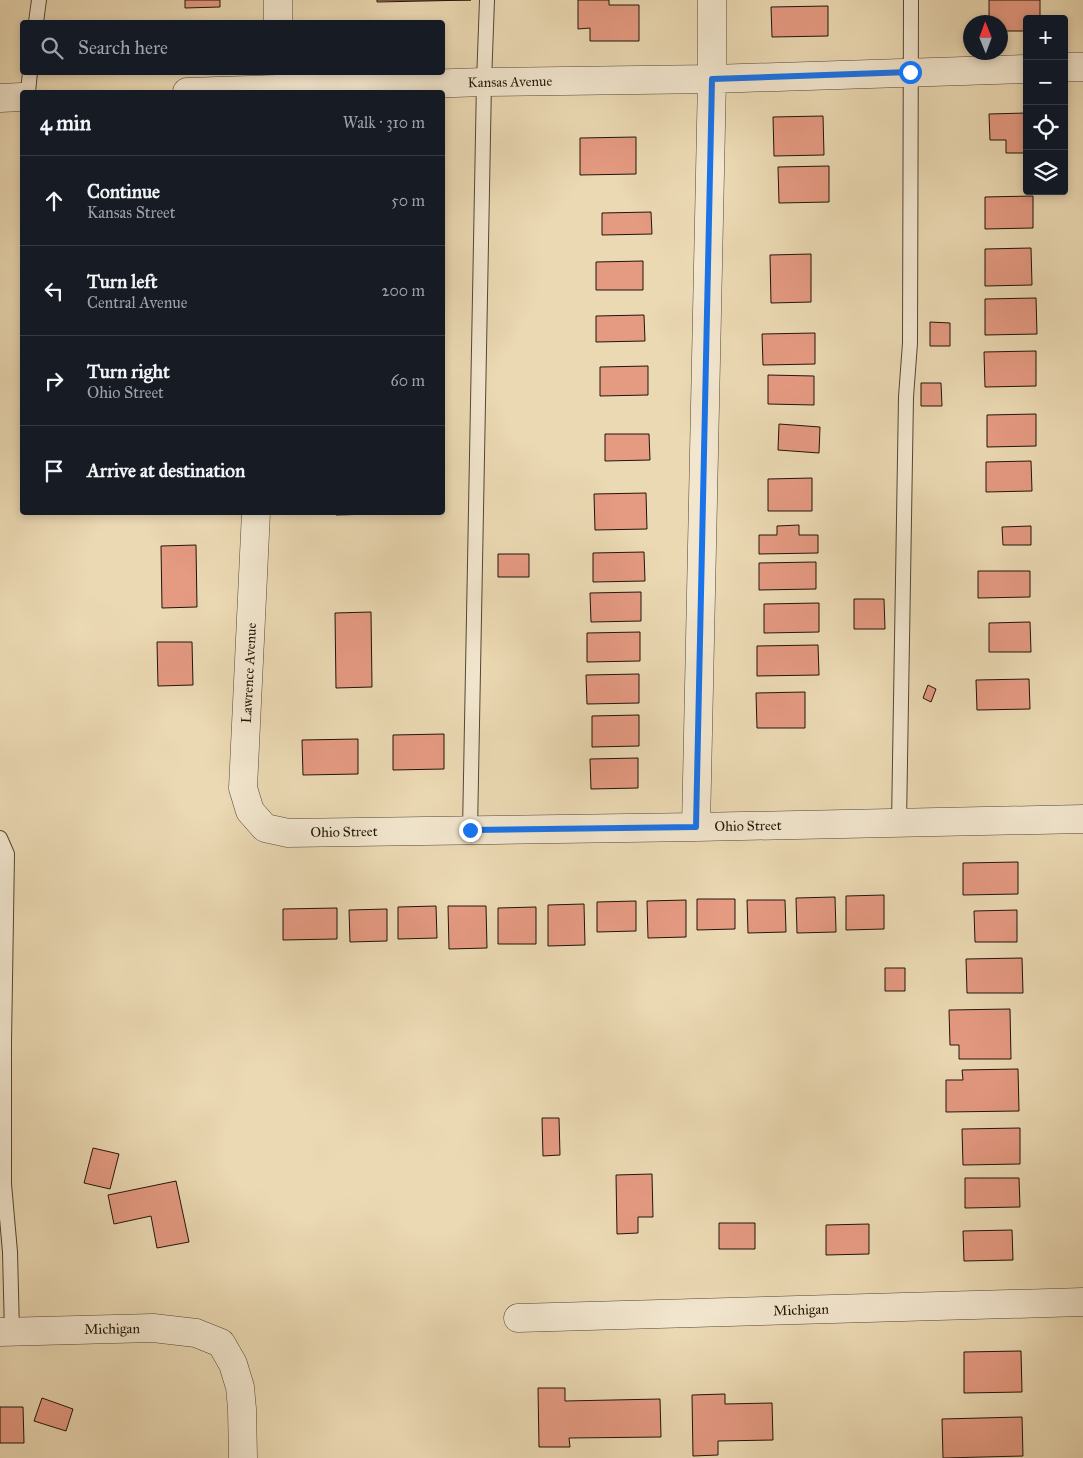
<!DOCTYPE html>
<html lang="en">
<head>
<meta charset="utf-8">
<style>
	body { margin:0; font-family:"IM FELL Great Primer",serif; background:#20242c; color:#f1f3f6 }
	.controls { position:absolute; right:15px; top:15px; display:grid; overflow:hidden; border-radius:5px; box-shadow:0 2px 8px #0003 }
	.controls button { width:45px; height:45px; display:grid; place-items:center; padding:0; border:0; border-bottom:1px solid #363941; background:#171b24; color:#f1f3f6; font:25px sans-serif }
	.compass { position:absolute; left:963px; top:15px; width:45px; height:45px; border-radius:50%; background:#171b24; box-shadow:0 2px 8px #0003; rotate:359deg }
	.stop { position:absolute; width:15px; height:15px; margin:-11px; border:4px solid #1a73e8; border-radius:50%; background:#fff }
	.stop.end { background:#1a73e8; border-color:#fff; box-shadow:0 1px 5px #0008 }
	.list { margin:0; padding:0; list-style:none }
	h2 { display:flex; justify-content:space-between; align-items:center; height:65px; margin:0; padding:0 20px; font-size:21px }
	h2 small { font-size:16px; font-weight:400; color:#9ea1a6 }
	.list li { display:grid; grid-template-columns:32px 1fr auto; gap:15px; align-items:center; box-sizing:border-box; height:90px; padding:0 20px; border-top:1px solid #363941 }
	.list b { display:block; font-size:19px; white-space:nowrap }
	.list p { margin:0; font-size:16px; white-space:nowrap; color:#9ea1a6 }
	.list em { font-size:16px; font-style:normal; color:#9ea1a6 }
	.icon { flex:none; width:28px; height:28px; fill:none; stroke:currentColor; stroke-width:2; stroke-linecap:round; stroke-linejoin:round }
	.map { position:relative; flex:none; width:1083px; height:1458px; overflow:hidden }
	.search { position:absolute; background:#171b24; box-shadow:0 2px 8px #0003; left:20px; top:20px; width:425px; height:55px; display:flex; align-items:center; gap:12px; box-sizing:border-box; padding:0 18px; border-radius:5px; color:#9ea1a6; font-size:19px }
	.panel { position:absolute; background:#171b24; box-shadow:0 2px 8px #0003; left:20px; top:90px; width:425px; height:425px; border-radius:5px }
	.map>svg:first-child { display:block }
	.building { fill:#e59a82; stroke:#201508 }
	.lines { fill:none; stroke-linecap:round; stroke-linejoin:round }
	.lane-casing { stroke:#534633; stroke-width:16 }
	.street-casing { stroke:#534633; stroke-width:29 }
	.lane { stroke:#f2e6ce; stroke-width:14 }
	.street { stroke:#f2e6ce; stroke-width:28 }
	.route { stroke:#1a73e8; stroke-width:6 }
	.labels { text-anchor:middle; dominant-baseline:central; stroke-width:4.5; stroke-linejoin:round; paint-order:stroke }
	.street-label { font-size:14px; fill:#201508; stroke:#f2e6ce }
</style>
</head>
<body>
<div class="map">
<svg width="1083" height="1458" viewBox="0 0 1083 1458">
	<rect width="100%" height="100%" fill="#ebd9b3"/>
	<filter id="stains"><feTurbulence type="fractalNoise" baseFrequency=".004" numOctaves="4"/><feColorMatrix values="0 0 0 0 .2 0 0 0 0 .09 0 0 0 0 .02 0 0 0 .5 -.17"/></filter>
	<radialGradient id="worn" r=".72"><stop offset=".6" stop-color="#630" stop-opacity="0"/><stop offset="1" stop-color="#630" stop-opacity=".3"/></radialGradient>
	<path class="building" d="M185,0H220V7L185,8Z
		M377,0H471L377,2Z
		M578,0H609V5H639V41H590V28L578,29Z
		M989,0H1040V19H1027V31H1000V22H989Z
		M828,6V36L772,37L771,7Z
		M1027,113V153H1006V140H990L989,114Z
		M823,116L824,155L774,156L773,117Z
		M636,137V174L580,175V138Z
		M829,166V202L779,203L778,167Z
		M1033,196V228L985,229V197Z
		M651,212L652,234L602,235V213Z
		M1031,248L1032,285L985,286V249Z
		M811,254V302L771,303L770,255Z
		M643,261V290H596V262Z
		M1036,298L1037,334L985,335V299Z
		M644,315L645,341L596,342V316Z
		M930,322L950,323V346H930Z
		M815,333V364L763,365L762,334Z
		M1036,351V386L985,387L984,352Z
		M648,366V395L600,396V367Z
		M768,375L814,376V405L768,404Z
		M921,383H941L942,406H921Z
		M1036,414V446L987,447V415Z
		M779,424L820,427L819,453L778,450Z
		M605,434H649L650,460L605,461Z
		M1031,461L1032,491L986,492V462Z
		M812,478V511H768V479Z
		M646,493L647,529L595,530L594,494Z
		M336,512H374V514L336,515Z
		M799,525V535H818V553L759,554V535H777V526Z
		M1031,526V545H1003L1002,527Z
		M196,545L197,607L162,608L161,546Z
		M644,552L645,581L593,582V553Z
		M498,554H529V577H498Z
		M816,562V589L759,590V563Z
		M978,571H1030V597L978,598Z
		M641,592V621L591,622L590,593Z
		M854,599H884L885,629H854Z
		M819,603V632L764,633V604Z
		M371,612L372,687L336,688L335,613Z
		M1030,622L1031,652H989V623Z
		M640,632V661L587,662V633Z
		M157,642H192L193,685L158,686Z
		M818,645L819,675L757,676V646Z
		M639,674V703L587,704L586,675Z
		M1029,679L1030,709L977,710L976,680Z
		M928,685L936,689L931,702L923,698Z
		M805,692V728H757L756,693Z
		M639,715V746L592,747V716Z
		M444,734V769L393,770V735Z
		M358,739V774L303,775L302,740Z
		M638,758V788L591,789L590,759Z
		M1018,862V894L963,895V863Z
		M884,895V929L846,930V896Z
		M835,897L836,932L797,933L796,898Z
		M697,899H735V929L697,930Z
		M686,900V937L648,938L647,901Z
		M747,900H785L786,932L748,933Z
		M636,901V931L597,932V902Z
		M584,904L585,945L548,946V905Z
		M436,906L437,938L398,939V907Z
		M448,906H486L487,948L449,949Z
		M536,907V944H498V908Z
		M337,908V939L283,940V909Z
		M387,909V941L350,942L349,910Z
		M1017,910V942H975L974,911Z
		M1022,958L1023,993H967L966,959Z
		M885,968H905V991H885Z
		M1010,1009L1011,1059H959V1045H950L949,1010Z
		M1018,1069L1019,1111L946,1112V1080H963L962,1070Z
		M542,1118H559L560,1155L543,1156Z
		M1020,1128V1164L963,1165L962,1129Z
		M93,1148L119,1154L110,1189L84,1183Z
		M652,1174L653,1217H638V1233L617,1234L616,1175Z
		M965,1178H1019L1020,1207L965,1208Z
		M176,1181L189,1242L157,1248L151,1216L114,1224L108,1195Z
		M719,1223H755V1249H719Z
		M869,1224V1254L826,1255V1225Z
		M1012,1230L1013,1260L964,1261L963,1231Z
		M1021,1351L1022,1392L964,1393V1352Z
		M538,1388H565V1401L660,1399L661,1437L569,1438L570,1447H539Z
		M725,1394V1404L772,1403L773,1440L718,1441V1455L693,1456L692,1395Z
		M42,1398L73,1409L66,1431L34,1421Z
		M0,1407H23L24,1443H0Z
		M1022,1417L1023,1456L943,1458L942,1419Z"/>
	<g class="lines">
		<g class="lane-casing">
			<path id="lane" d="M36,22L39,0
				M28,92L30,72
				M899,823L906,397L910,343L911,0
				M470,831L484,82L487,0
				M0,838L7,854L4,1042V1184L10,1252L12,1332"/>
		</g>
		<g class="street-casing">
			<path id="street" d="M278,22V0
				M1064,67H1083
				M187,92L484,82L712,79L1027,69
				M0,98L22,97
				M256,512L243,788L250,811L265,828L288,833L696,827L1083,819
				M696,827L712,79V0
				M518,1318L1083,1302
				M0,1332L153,1328L196,1333L221,1343L233,1364L240,1387L242,1409L243,1458"/>
		</g>
		<use href="#lane" class="lane"/>
		<use href="#street" class="street"/>
	</g>
	<g class="lines">
		<path class="route" d="M470,830L696,827L712,79L910,72"/>
	</g>
	<g class="labels">
		<g class="street-label">
			<text transform="translate(510 82) rotate(-1)">Kansas Avenue</text>
			<text transform="translate(249 673) rotate(-87)">Lawrence Avenue</text>
			<text transform="translate(748 826) rotate(-1)">Ohio Street</text>
			<text transform="translate(344 832) rotate(-1)">Ohio Street</text>
			<text transform="translate(801 1310) rotate(-2)">Michigan</text>
			<text transform="translate(112 1329) rotate(-1)">Michigan</text>
		</g>
	</g>
	<rect width="100%" height="100%" filter="url(#stains)"/>
	<rect width="100%" height="100%" fill="url(#worn)"/>
</svg>
<div class="controls">
<button>+</button>
<button>−</button>
<button><svg class="icon" aria-label="locate" viewBox="0 0 24 24"><circle cx="12" cy="12" r="6"/><path d="M12 2v4M12 18v4M2 12h4M18 12h4"/></svg></button>
<button><svg class="icon" aria-label="layers" viewBox="0 0 24 24"><path d="M12 4l9 5-9 5-9-5zM3 14l9 5 9-5"/></svg></button>
</div>
<svg class="compass" viewBox="-18 -18 36 36"><path d="M0-13l5 13h-10z" fill="#e53935"/><path d="M0 13l5-13h-10z" fill="#9ea1a6"/></svg>
<div class="stop" style="left:910px;top:72px"></div>
<div class="stop end" style="left:470px;top:830px"></div>
<div class="search"><svg class="icon" aria-label="search" viewBox="0 0 24 24"><circle cx="10" cy="10" r="6"/><path d="M15 15l6 6"/></svg>Search here</div>
<section class="panel">
<h2>4 min<small>Walk · 310 m</small></h2>
<ul class="list">
<li><svg class="icon" aria-label="ahead" viewBox="0 0 24 24"><path d="M12 20V5M6 11l6-6 6 6"/></svg><div><b>Continue</b><p>Kansas Street</p></div><em>50 m</em></li>
<li><svg class="icon" aria-label="left" viewBox="0 0 24 24"><path d="M17 20v-9H6M10 6l-5 5 5 5"/></svg><div><b>Turn left</b><p>Central Avenue</p></div><em>200 m</em></li>
<li><svg class="icon" aria-label="right" viewBox="0 0 24 24"><path d="M7 20v-9h11M14 6l5 5-5 5"/></svg><div><b>Turn right</b><p>Ohio Street</p></div><em>60 m</em></li>
<li><svg class="icon" aria-label="arrive" viewBox="0 0 24 24"><path d="M6 21V4h12l-3 4 3 4H6"/></svg><div><b>Arrive at destination</b></div></li>
</ul>
</section>
</div>
</body>
</html>
